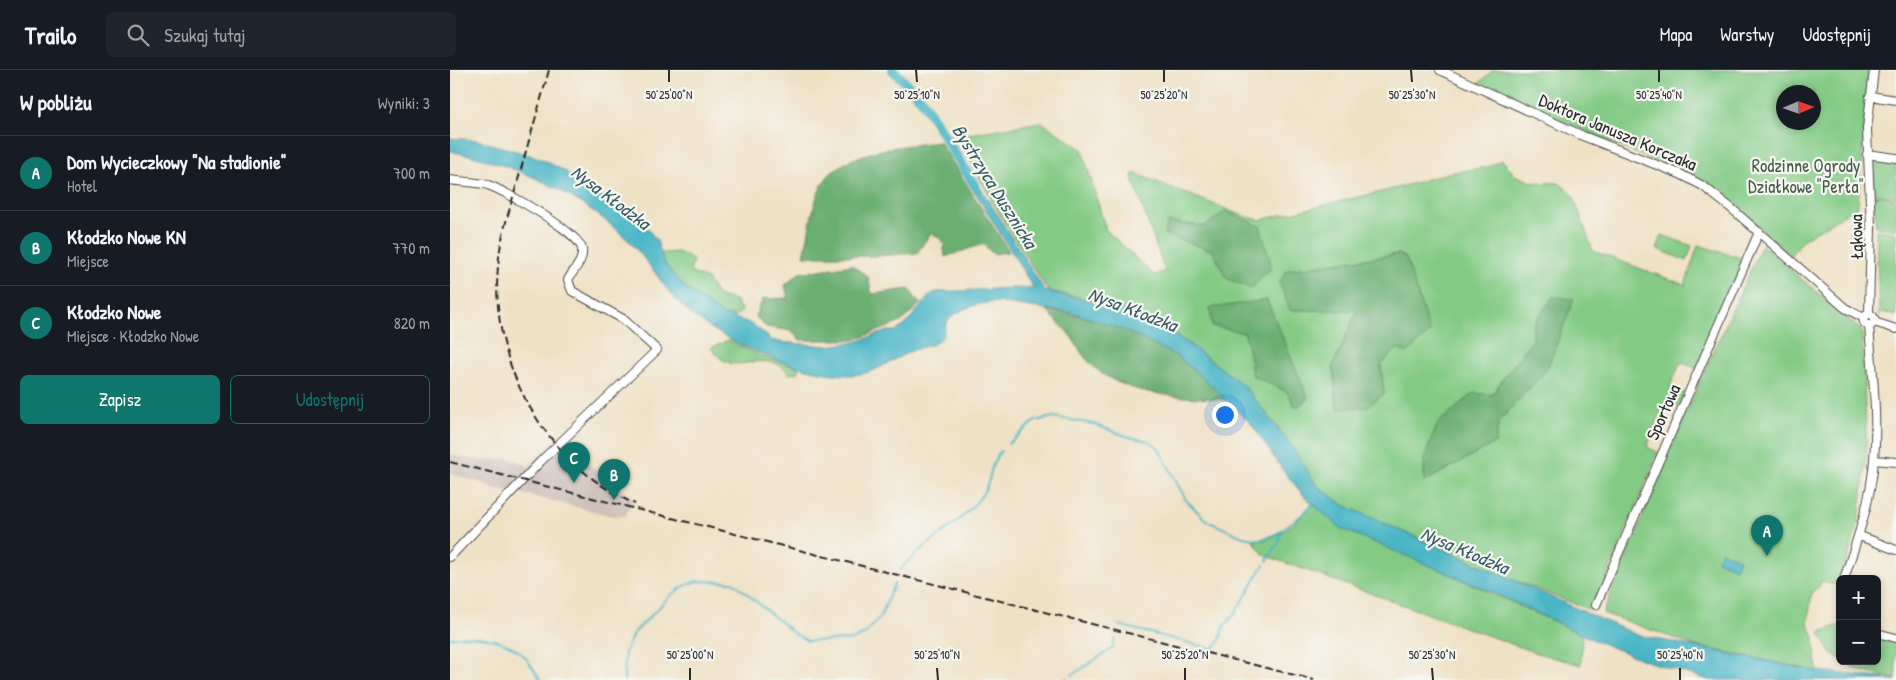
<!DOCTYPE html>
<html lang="pl">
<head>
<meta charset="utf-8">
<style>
	body { margin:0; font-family:"Patrick Hand",sans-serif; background:#20242c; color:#f1f3f6 }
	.controls { position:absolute; right:15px; bottom:15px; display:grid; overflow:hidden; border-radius:8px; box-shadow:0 2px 8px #0003 }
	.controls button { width:45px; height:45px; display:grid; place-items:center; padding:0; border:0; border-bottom:1px solid #363941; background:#171b24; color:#f1f3f6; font:25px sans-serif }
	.compass { position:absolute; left:1326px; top:15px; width:45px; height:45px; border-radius:50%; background:#171b24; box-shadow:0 2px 8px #0003; rotate:88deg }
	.you { position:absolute; left:774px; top:344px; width:18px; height:18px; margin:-12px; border:4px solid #fff; border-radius:50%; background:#1a73e8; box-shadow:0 0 0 8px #1a73e833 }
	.badge { display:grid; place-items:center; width:32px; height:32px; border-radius:50%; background:#0f766e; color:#fff; font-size:16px; font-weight:700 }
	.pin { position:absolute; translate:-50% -41px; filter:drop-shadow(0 1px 2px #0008) }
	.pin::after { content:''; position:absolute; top:26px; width:18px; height:15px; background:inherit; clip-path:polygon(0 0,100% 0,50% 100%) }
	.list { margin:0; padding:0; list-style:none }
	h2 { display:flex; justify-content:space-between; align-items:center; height:65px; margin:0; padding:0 20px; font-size:21px }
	h2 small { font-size:16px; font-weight:400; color:#9ea1a6 }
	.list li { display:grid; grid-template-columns:32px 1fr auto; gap:15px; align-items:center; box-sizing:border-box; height:75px; padding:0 20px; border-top:1px solid #363941 }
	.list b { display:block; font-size:19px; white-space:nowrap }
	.list p { margin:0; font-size:16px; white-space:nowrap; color:#9ea1a6 }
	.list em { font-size:16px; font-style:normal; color:#9ea1a6 }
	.actions { display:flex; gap:10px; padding:15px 20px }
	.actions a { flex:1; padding:11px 0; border:1px solid #0f766e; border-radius:8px; text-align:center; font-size:18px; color:#0f766e }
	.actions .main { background:#0f766e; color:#fff }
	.icon { flex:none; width:28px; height:28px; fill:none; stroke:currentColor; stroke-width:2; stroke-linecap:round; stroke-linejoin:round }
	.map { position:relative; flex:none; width:1446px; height:610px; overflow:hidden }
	header { display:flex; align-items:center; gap:30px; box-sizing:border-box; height:70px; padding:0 25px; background:#171b24; border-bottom:1px solid #363941 }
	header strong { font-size:24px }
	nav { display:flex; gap:28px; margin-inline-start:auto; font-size:18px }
	.search { width:350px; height:45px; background:#20242c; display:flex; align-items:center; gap:12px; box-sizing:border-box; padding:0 18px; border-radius:8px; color:#9ea1a6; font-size:19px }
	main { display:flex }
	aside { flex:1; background:#171b24 }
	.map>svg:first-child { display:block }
	.industrial { fill:#cec1ba }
	.green { fill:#83ca85; stroke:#577a58; fill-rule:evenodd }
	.forest { fill:#6aae72; stroke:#4a6c4e }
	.water { fill:#4ab6c6; stroke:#3a7078 }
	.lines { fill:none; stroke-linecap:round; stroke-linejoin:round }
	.stream { stroke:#4ab6c6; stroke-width:2 }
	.river { stroke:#4ab6c6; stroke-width:10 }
	.minor-casing { stroke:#484642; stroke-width:10 }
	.minor { stroke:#fff; stroke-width:8 }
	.rail { stroke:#2b2b2b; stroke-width:2; stroke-dasharray:8 4; stroke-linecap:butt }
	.ticks { fill:none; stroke:#2b2b2b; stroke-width:2 }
	.labels { text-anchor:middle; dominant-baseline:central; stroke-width:4.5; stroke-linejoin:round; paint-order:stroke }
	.street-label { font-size:18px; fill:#2b2b2b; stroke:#f6f6f2 }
	.park-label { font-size:18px; fill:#455b46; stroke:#f6f6f2 }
	.water-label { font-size:19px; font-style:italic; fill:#365c61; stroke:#f6f6f2 }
	.ticks-label { font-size:12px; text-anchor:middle; fill:#2b2b2b; stroke:#f6f6f2; stroke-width:4.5; stroke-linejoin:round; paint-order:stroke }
</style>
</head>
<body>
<header>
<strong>Trailo</strong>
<div class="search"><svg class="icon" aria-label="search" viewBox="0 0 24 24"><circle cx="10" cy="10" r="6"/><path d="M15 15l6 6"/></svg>Szukaj tutaj</div>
<nav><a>Mapa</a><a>Warstwy</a><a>Udostępnij</a></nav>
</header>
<main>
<aside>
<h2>W pobliżu<small>Wyniki: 3</small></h2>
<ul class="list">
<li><span class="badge">A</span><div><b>Dom Wycieczkowy &quot;Na stadionie&quot;</b><p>Hotel</p></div><em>700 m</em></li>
<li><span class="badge">B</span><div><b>Kłodzko Nowe KN</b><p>Miejsce</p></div><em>770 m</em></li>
<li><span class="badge">C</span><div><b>Kłodzko Nowe</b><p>Miejsce · Kłodzko Nowe</p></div><em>820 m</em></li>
</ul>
<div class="actions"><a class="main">Zapisz</a><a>Udostępnij</a></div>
</aside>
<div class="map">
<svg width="1446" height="610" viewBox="0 0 1446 610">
	<rect width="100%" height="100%" fill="#f6f6f2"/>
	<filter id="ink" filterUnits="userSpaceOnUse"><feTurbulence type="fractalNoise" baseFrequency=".02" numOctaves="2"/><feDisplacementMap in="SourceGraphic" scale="10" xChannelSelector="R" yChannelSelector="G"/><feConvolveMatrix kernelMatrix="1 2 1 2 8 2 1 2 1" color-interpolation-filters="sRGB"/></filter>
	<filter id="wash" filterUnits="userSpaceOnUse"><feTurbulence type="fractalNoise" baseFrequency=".0096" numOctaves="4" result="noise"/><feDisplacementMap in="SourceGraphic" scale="20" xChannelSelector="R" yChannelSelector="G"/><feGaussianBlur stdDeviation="1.12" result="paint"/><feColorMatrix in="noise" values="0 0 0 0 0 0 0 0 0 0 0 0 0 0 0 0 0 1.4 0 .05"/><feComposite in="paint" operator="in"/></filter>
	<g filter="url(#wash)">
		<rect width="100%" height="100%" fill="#efe1c4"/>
		<path class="industrial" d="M109,367L124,383L184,429L175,446H162L70,423L43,419L36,414L0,404V384L31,391L58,388L79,396Z"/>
		<path class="green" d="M1043,0H1419L1408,136L1355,168L1341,185L1258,114L1027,15ZM1334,22H1364V52H1334Z
			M591,52L632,79L656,160L704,205L715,201L682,107L684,103L794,146L810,150L947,118L998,103L1038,97L1052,90L1065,105L1082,112L1109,113L1123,125L1143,181L1235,215L1248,175L1294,189L1247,299L1231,292L1220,316L1236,324L1227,337L1215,333L1197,377L1208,382L1143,541L1061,509L895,436L867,416L838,371L793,315L739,274L721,263L708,258L693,248L642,230L598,221L550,145L507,66ZM718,152L755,156L776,208L764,181ZM949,184L956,188L947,279L931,295L934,324L917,337L887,338L883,296L907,241L837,200ZM1123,229L1097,299L1049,351L1045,373L1042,325L1052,310L1083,270V255ZM795,263L858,329L846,337L837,322L803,306Z
			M1423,89L1446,92V127L1423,124L1421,95Z
			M1424,125L1446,129V160L1426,157Z
			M1426,160L1446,163V246L1433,242L1429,245Z
			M1212,165L1242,176L1237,191L1207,179Z
			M1312,175L1412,261L1417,381L1409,451L1389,516L1371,511L1370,516L1362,522L1358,553L1364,567L1367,601L1246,576L1153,543L1237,340Z
			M229,182L243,190L240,202L257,209L268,226L285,230L292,241L286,246C281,246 275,246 271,244C252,235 216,203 210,183Z
			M278,270L313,287L348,297L349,302L340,304C335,300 330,294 324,293C297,286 282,307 261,278Z
			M862,434L966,489L1132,564L1131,595L1084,582L814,485L803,471C826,471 849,452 862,434Z
			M1390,555V589L1379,581L1370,562Z
			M1427,566L1446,573V609L1407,600L1393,591H1427Z"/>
		<path class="forest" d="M490,72L559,182L543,184L533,174L495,187L493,171L481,163L467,183L428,186H354C359,165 361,139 370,119C385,81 455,75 490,72Z
			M776,141L810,156L822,197L801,219L776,208L763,181L714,164L718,152L755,156Z
			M949,184L956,188L980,262L957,283L947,279L931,295L934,324L917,337L887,338L883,296L907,241L840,240L829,212L837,200Z
			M402,195L418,207L422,224L459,219L470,234L451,252L405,270H350L342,261L316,257L305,246L313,229L338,228L335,215L349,203Z
			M1103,227L1124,229L1097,299L1049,351L1045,373L974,412V388L988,353L1024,323L1043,325L1052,310L1083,270V255Z
			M817,230L858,328L846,338L837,322L803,306L795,263L762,256L760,238Z
			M596,240C640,245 690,261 728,287C746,299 761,315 776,330C731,326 670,328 637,290C631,284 627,275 622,268C615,258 604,249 596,240Z"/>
		<path class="water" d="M0,68L27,70L87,87L113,100L198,159L207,171L215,195L237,219L272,244L297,252L312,261L321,270L330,272L377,276L406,272L437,261H446L455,255L480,225L486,222L564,218L584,219L514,104L523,106L595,221L667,237L693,248L708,258L721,263L739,274L793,315L838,371L867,416L895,436L1187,565L1361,600L1446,610H1259L1196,591L1144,570L1040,521L890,458L854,426L832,399L802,355L757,311L727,286L676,261L624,243L545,232C531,233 502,239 496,255C493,262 495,266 488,271C483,276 474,276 467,279C444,287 426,305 401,305C352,306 272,272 235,239C214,219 200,193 180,172C131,124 66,94 0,81Z
			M1271,481L1289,489L1285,498L1267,490Z"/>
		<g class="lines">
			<path class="stream" d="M558,374L585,351L603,347L643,354L679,367L698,371L708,377L736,430L757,451L793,467L809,470L826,464L853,444L864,432
				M817,491L828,473L832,460
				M450,500C474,471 516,453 535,420C542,407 540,391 551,381
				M669,555L762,579L769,573L774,556L784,545L814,495
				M0,568C24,564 57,568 75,587C81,594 86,603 91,610
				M622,605L663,578L665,569
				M174,610L175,583L183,564L220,526L234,516L247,511L283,512L345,564L358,571L402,570L415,564L431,546L444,514
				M615,610L617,608"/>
			<path class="river" d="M443,0L471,29L526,117"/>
		</g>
	</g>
	<g filter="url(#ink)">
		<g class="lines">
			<g class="minor-casing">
				<path id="minor" d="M990,0L1133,66L1230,104L1253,116L1281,138L1395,238L1414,248
					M1420,26L1446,30
					M1417,84L1446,88
					M0,110C12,112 26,112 38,115C55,121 129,162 132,179C134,191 123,200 118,210L122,221L173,249L207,280L91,391L0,487
					M1419,244L1421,157L1417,59L1424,0
					M1413.5 250a5.5 5.5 0 1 1 11 0a5.5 5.5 0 1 1-11 0Z
					M1424,252L1446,259
					M1424,390L1446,392
					M1410,466L1446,480
					M1394,509C1407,470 1421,431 1424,390C1428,345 1422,299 1419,255
					M1146,535L1309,162
					M1427,563L1446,568"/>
			</g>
			<use href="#minor" class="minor"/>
			<path class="rail" d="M99,0C89,37 78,73 68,110C61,135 52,161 49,187C36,288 92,392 185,434
				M0,392L864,610"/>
		</g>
	</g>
	<path class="ticks" d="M219,0V12M466,0L467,12M714,0V12M961,0L962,12M1209,0V12M240,598V610M487,598L488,610M735,598V610M982,598L983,610M1230,598V610"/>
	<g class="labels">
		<g class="street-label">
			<text transform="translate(1168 62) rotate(23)">Doktora Janusza Korczaka</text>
			<text transform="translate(1406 167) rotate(-91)">Łąkowa</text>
			<text transform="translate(1213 342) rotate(-66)">Sportowa</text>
		</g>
		<g class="park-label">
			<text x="1356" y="95">Rodzinne Ogrody<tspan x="1356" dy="21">Działkowe "Perła"</tspan></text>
		</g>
		<g class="water-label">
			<text transform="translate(545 116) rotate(58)">Bystrzyca Dusznicka</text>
			<text transform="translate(161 127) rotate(37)">Nysa Kłodzka</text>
			<text transform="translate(683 239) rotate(21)">Nysa Kłodzka</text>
			<text transform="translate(1015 480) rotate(23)">Nysa Kłodzka</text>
		</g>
	</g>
	<g class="ticks-label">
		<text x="219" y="29">50°25'00"N</text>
		<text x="467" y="29">50°25'10"N</text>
		<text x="714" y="29">50°25'20"N</text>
		<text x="962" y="29">50°25'30"N</text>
		<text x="1209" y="29">50°25'40"N</text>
		<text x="240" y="589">50°25'00"N</text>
		<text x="487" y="589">50°25'10"N</text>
		<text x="735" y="589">50°25'20"N</text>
		<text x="982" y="589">50°25'30"N</text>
		<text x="1230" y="589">50°25'40"N</text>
	</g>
</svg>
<div class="controls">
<button>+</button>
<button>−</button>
</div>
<svg class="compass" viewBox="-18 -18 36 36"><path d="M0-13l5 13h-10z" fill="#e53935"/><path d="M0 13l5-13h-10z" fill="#9ea1a6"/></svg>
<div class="you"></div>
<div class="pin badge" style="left:1317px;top:486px">A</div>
<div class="pin badge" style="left:164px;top:430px">B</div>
<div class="pin badge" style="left:124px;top:413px">C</div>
</div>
</main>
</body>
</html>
